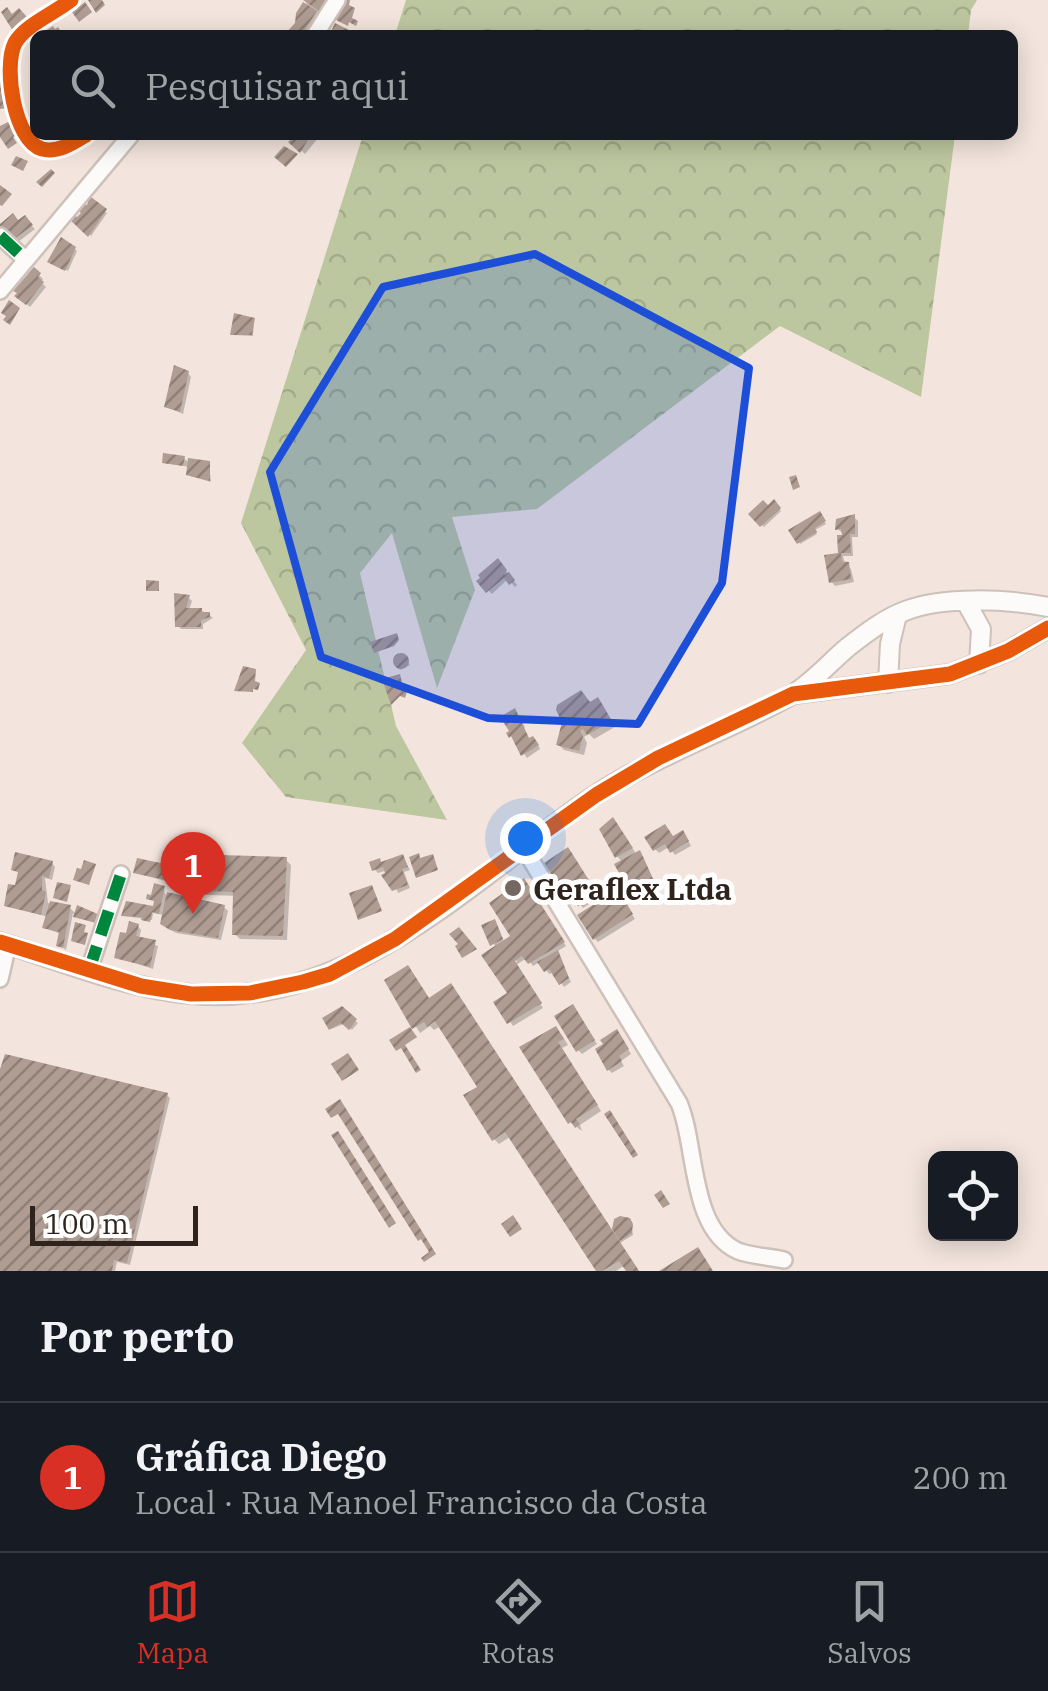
<!DOCTYPE html>
<html lang="pt">
<head>
<meta charset="utf-8">
<style>
	body { margin:0; font-family:"IBM Plex Serif",serif; background:#20242c; color:#f1f3f6 }
	.controls { position:absolute; right:30px; bottom:30px; display:grid; overflow:hidden; border-radius:15px; box-shadow:0 5px 25px #0003 }
	.controls button { width:90px; height:90px; display:grid; place-items:center; padding:0; border:0; border-bottom:2px solid #363941; background:#171b24; color:#f1f3f6; font:50px sans-serif }
	.scale { position:absolute; left:30px; bottom:25px; width:168px; box-sizing:border-box; padding-left:10px; border:5px solid #2f241d; border-top:0; font-size:28px; line-height:35px; white-space:nowrap; color:#2f241d; -webkit-text-stroke:8px #fff; paint-order:stroke }
	.you { position:absolute; left:525px; top:838px; width:35px; height:35px; margin:-25px; border:8px solid #fff; border-radius:50%; background:#1a73e8; box-shadow:0 0 0 15px #1a73e833 }
	.badge { display:grid; place-items:center; width:65px; height:65px; border-radius:50%; background:#d93025; color:#fff; font-size:32px; font-weight:700 }
	.pin { position:absolute; translate:-50% -82px; filter:drop-shadow(0 2px 5px #0008) }
	.pin::after { content:''; position:absolute; top:52px; width:35px; height:30px; background:inherit; clip-path:polygon(0 0,100% 0,50% 100%) }
	.list { margin:0; padding:0; list-style:none }
	h2 { display:flex; justify-content:space-between; align-items:center; height:130px; margin:0; padding:0 40px; font-size:42px }
	h2 small { font-size:32px; font-weight:400; color:#9ea1a6 }
	.list li { display:grid; grid-template-columns:65px 1fr auto; gap:30px; align-items:center; box-sizing:border-box; height:150px; padding:0 40px; border-top:2px solid #363941 }
	.list b { display:block; font-size:38px; white-space:nowrap }
	.list p { margin:0; font-size:32px; white-space:nowrap; color:#9ea1a6 }
	.list em { font-size:32px; font-style:normal; color:#9ea1a6 }
	.icon { flex:none; width:55px; height:55px; fill:none; stroke:currentColor; stroke-width:2; stroke-linecap:round; stroke-linejoin:round }
	.map { position:relative; flex:none; width:1048px; height:1271px; overflow:hidden }
	.search { position:absolute; background:#171b24; box-shadow:0 5px 25px #0003; left:30px; right:30px; top:30px; height:110px; display:flex; align-items:center; gap:25px; box-sizing:border-box; padding:0 35px; border-radius:15px; color:#9ea1a6; font-size:38px }
	.sheet { height:280px; background:#171b24 }
	nav { display:flex; justify-content:space-around; align-items:center; box-sizing:border-box; height:140px; border-top:2px solid #363941; background:#171b24; font-size:28px; color:#9ea1a6 }
	nav a { display:grid; justify-items:center; gap:5px }
	nav .on { color:#d93025 }
	.map>svg:first-child { display:block }
	.forest { fill:url(#forest-crowns) }
	.shadow { fill:#0003; fill-rule:evenodd }
	.building { fill:url(#building-hatch) }
	.lines { fill:none; stroke-linecap:round; stroke-linejoin:round }
	.minor-casing { stroke:#cdc1ba; stroke-width:20 }
	.major-casing { stroke:#cdc1ba; stroke-width:22 }
	.minor { stroke:#fdfbfa; stroke-width:15 }
	.major { stroke:#fdfbfa; stroke-width:18 }
	.quiet { stroke:#00873e; stroke-width:12; stroke-dasharray:25 12; stroke-linecap:butt }
	.cycleway-casing { stroke:#fff; stroke-width:21 }
	.cycleway { stroke:#e8590c; stroke-width:15 }
	.marked { fill:#1d4ed8; fill-opacity:0.2; stroke:#1d4ed8; stroke-width:8; stroke-linejoin:round }
	.poi-dot { fill:#746860; stroke:#fff; stroke-width:4 }
	.labels { text-anchor:middle; dominant-baseline:central; stroke-width:10; stroke-linejoin:round; paint-order:stroke }
	.poi-label { font-size:30px; font-weight:bold; fill:#2f241d; stroke:#fff; text-anchor:start }
</style>
</head>
<body>
<div class="map">
<svg width="1048" height="1271" viewBox="0 0 1048 1271">
	<defs>
		<pattern id="forest-crowns" width="20" height="18" patternUnits="userSpaceOnUse" patternTransform="scale(2.5)"><rect width="20" height="18" fill="#bdc79f"/><path d="M2 6a3 3 0 1 1 6 0M12 15a3 3 0 1 1 6 0" fill="none" stroke="#a3ab88"/></pattern>
		<pattern id="building-hatch" width="6" height="6" patternUnits="userSpaceOnUse" patternTransform="scale(2.5)"><rect width="6" height="6" fill="#af9c93"/><path d="M-1 1l2-2M0 6l6-6M5 7l2-2" fill="none" stroke="#8f7f77"/></pattern>
	</defs>
	<rect width="100%" height="100%" fill="#f3e5dd"/>
	<path class="forest" d="M406,0H977L971,10L968,35H395Z
		M363,135H955L921,397L780,326L537,509L452,517L475,590L437,688L392,533L360,573L396,726L447,820L286,797L242,743L306,650L241,523Z"/>
	<path class="shadow" d="M308,0H330L306,35H290Z
		M294,135H317L319,137L305,154L292,142Z
		M87,198L107,213L91,236L71,217L77,220L93,203Z
		M24,218L35,229L18,242L11,233L6,237L0,227L18,223Z
		M75,249L77,251L68,271L52,263Z
		M34,270L43,279L41,282L46,287L30,307L17,296Z
		M254,320L253,336L233,335Z
		M188,373L191,377L183,414L166,406Z
		M184,458L190,464H209L211,482L190,476L189,467L164,462Z
		M774,503L781,511L764,527L751,514Z
		M821,516L826,524L815,530L817,534L800,544L799,542Z
		M854,517L858,521V537H852L853,556H843L845,564L851,569L854,582L835,586L832,582L827,557L841,555L839,537H846L838,529Z
		M498,561L517,585L515,587L508,579L492,594L480,581Z
		M189,598L192,601L189,610H201L213,618L203,624V629H181L178,626Z
		M404,657L410,665L400,670L395,662Z
		M590,705L603,706L615,727L594,739L589,734L584,737L587,743L584,755L564,750L559,745L565,721Z
		M515,711L525,727L522,729L529,741L537,742L540,749L527,758L509,733Z
		M616,823L637,855L643,857L655,883L651,886L648,883L633,891L630,887L623,863L617,856Z
		M686,837L691,846L675,855L669,847L659,853L655,849L674,838Z
		M175,854L179,858L173,883L136,873L167,867Z
		M572,854L594,890L588,893L594,901L583,908L577,900L572,903L569,899Z
		M403,857L410,870L404,872L410,888L398,893L388,870L378,873L374,869Z
		M286,860L291,865L287,940L240,939L235,934L236,896L189,894L184,889Z
		M52,863L55,867L52,880L45,878L48,903L69,907L77,915L78,908L99,924L78,918L73,913L66,950L59,945L61,934L45,928L48,917L7,905L17,888L20,874L14,869Z
		M523,881L566,946L556,952L571,982L564,987L554,972L549,974L540,962L533,966L527,958L516,965L543,1008L513,1026L496,1002L510,994L485,956L496,948L484,926L494,922L505,943L513,937L492,904ZM513,955L517,962L500,972L497,966Z
		M164,888L165,894L224,907L228,911L221,940L176,933L166,927L164,915L153,913L152,920L124,916L155,909L157,902L149,898Z
		M622,898L635,919L598,942L595,939Z
		M138,926L141,930L139,939L158,946L153,969L117,957Z
		M388,981L430,1000L614,1234L616,1221L631,1223L633,1235L620,1243L639,1271H629L625,1265L616,1271H599L511,1136L499,1144L494,1139L480,1087L441,1026L434,1030L430,1026L420,1033Z
		M341,1009L358,1023L352,1030L344,1024L331,1029Z
		M576,1011L597,1044L582,1054L578,1050Z
		M561,1034L568,1045L562,1048L601,1111L580,1125L582,1131L570,1122L523,1048Z
		M620,1036L631,1054L621,1061L624,1066L612,1073L609,1070Z
		M0,1084L167,1095L170,1098L130,1265L117,1262L115,1271H0Z"/>
	<path class="building" d="M88,0H102L105,5L96,13Z
		M303,0H325V8L319,11Z
		M340,0H350L349,5L355,8L352,18L358,21L356,26L349,22L348,26L336,20L346,3Z
		M85,2L92,12L79,22L72,12Z
		M303,2L317,11L303,32L307,35H288L285,34L295,23L296,13Z
		M7,7L12,14L19,8L27,17L13,31L1,12Z
		M335,23L351,31L349,35H329Z
		M53,26L55,29L58,27L63,35H44L42,33Z
		M0,82H6L7,90H4L7,108L0,109Z
		M30,107L35,108V127L30,126Z
		M10,121L18,135L13,137L17,143L8,149L0,137V126Z
		M291,135H311L300,153L288,142L293,137Z
		M284,146L298,154L286,167L274,157Z
		M16,156L28,161L23,171L11,165Z
		M51,169L55,173L42,187L36,182Z
		M0,185L12,194L2,206L0,205Z
		M87,194L107,209L88,237L67,217L71,212L77,217L81,213L75,208L79,203L87,205L88,202L83,198Z
		M13,213L18,220L25,215L33,225L13,240L6,231L0,236V224Z
		M61,237L76,247L65,271L47,262Z
		M34,267L41,273L38,277L44,282L26,305L14,296L17,293L13,291Z
		M9,300L20,308L10,325L3,320L6,316L1,313Z
		M234,313L255,318L252,335H230Z
		M174,365L189,371L180,412L164,407Z
		M163,453L185,456L183,466L162,463Z
		M188,458L210,461V481L186,475Z
		M796,475L800,487L793,490L789,477Z
		M774,499L781,508L760,527L748,514L763,500L768,505Z
		M820,511L826,521L815,528L817,532L797,544L788,530Z
		M855,514V534H850L851,553H841L842,561H837L849,562L851,579L829,583L824,555L838,553L837,535H842L841,529L835,530L836,519Z
		M498,558L507,570L504,575L509,572L515,580L509,585L504,578L486,593L476,581L480,578L478,575Z
		M146,580L159,581V591H146Z
		M174,593L190,595L186,608H202V612H210V617L201,620V627H175Z
		M397,633L399,640L394,646L374,653L370,642Z
		M393 661a8 8 0 1 1 16 0a8 8 0 1 1-16 0Z
		M243,666L256,669L255,681L260,683L258,690L253,689V692L234,691Z
		M400,674L402,683L409,686L405,698L400,696L391,705L382,679Z
		M581,690L590,702L598,697L612,721L587,735L583,729L580,731L583,736L579,751L556,745L562,722L556,710L557,705Z
		M515,708L529,738L533,736L539,745L521,756L511,736L509,738L506,733L509,731L500,717Z
		M613,817L633,848L615,858L599,829Z
		M665,824L673,836L683,830L689,841L670,853L665,844L653,851L644,837Z
		M568,847L592,885L587,888L592,897L578,906L573,897L567,901L544,863Z
		M640,850L653,879L646,884L643,880L628,889L614,864Z
		M168,851L176,852L170,881L133,873L137,858L165,864Z
		M15,852L53,861L49,878L42,876V890L46,892L41,915L4,906L8,884L15,885L18,872L11,870Z
		M419,853L420,858L433,854L438,870L416,878L409,857Z
		M182,854L287,857L283,936L232,935L233,892L181,890Z
		M403,854L408,867L402,869L408,885L392,891L381,875L385,873L383,867L372,871L369,862L380,858L381,862Z
		M84,860L96,864L89,885L73,880L77,868L81,869Z
		M524,878L565,942L528,964L522,956L515,961L542,1003L507,1024L493,1002L507,993L481,955L510,936L489,903Z
		M57,882L71,885L67,902L53,898Z
		M154,883L165,886L159,914L152,912L150,922L141,920L142,917L121,916L126,901L153,906L154,901L146,899L147,894L151,895Z
		M372,885L382,911L358,920L349,893Z
		M615,891H619L633,914L593,940L577,915Z
		M167,892L225,905L218,938L170,930L160,924Z
		M50,901L71,905L63,948L56,946L59,932L42,928Z
		M77,905L100,915L97,923L73,917Z
		M495,919L503,939L490,946L481,925Z
		M129,921L139,924L136,936L156,940L150,967L114,958L120,932L126,933Z
		M75,922L86,925L84,932L88,933L85,945L71,941Z
		M459,927L477,949L462,958L455,946L458,944L449,934Z
		M558,950L569,978L559,985L549,969L544,972L537,962Z
		M408,965L429,998L451,983L639,1271H626L619,1261L602,1271H596L505,1132L492,1141L463,1095L477,1087L438,1026L435,1021L427,1027L424,1022L412,1029L384,980Z
		M573,1004L595,1040L576,1052L554,1016Z
		M342,1006L357,1019L349,1030L341,1023L329,1030L322,1018Z
		M556,1026L564,1039L558,1042L598,1105L576,1119L580,1124L575,1128L571,1122L568,1124L519,1047Z
		M410,1027L417,1037L405,1045L421,1070L416,1073L401,1048L396,1051L389,1040Z
		M617,1029L629,1049L619,1056L622,1061L607,1071L595,1049L603,1044L600,1040Z
		M348,1053L359,1070L342,1081L331,1064Z
		M5,1054L168,1093L127,1263L114,1260L112,1271H0V1069Z
		M340,1099L436,1254L424,1262L421,1258L429,1252L421,1239L418,1241L338,1114L331,1118L325,1109Z
		M610,1110L638,1155L633,1158L604,1114Z
		M338,1131L396,1223L389,1228L331,1135Z
		M661,1190L670,1204L663,1208L654,1195Z
		M513,1215L522,1229L510,1237L501,1224Z
		M620,1216L630,1218L633,1224L632,1233L620,1241L612,1229L614,1219Z
		M698,1247L713,1271H659Z"/>
	<g class="lines">
		<g class="minor-casing">
			<path id="minor" d="M71,0C55,13 25,25 15,43C3,66 14,141 42,149C58,153 73,143 86,135
				M315,35L337,0
				M0,236L25,259
				M0,291L131,135
				M523,847L679,1103C697,1144 689,1229 738,1251C751,1256 770,1257 784,1260
				M89,970L121,874
				M0,979L8,944"/>
		</g>
		<g class="major-casing">
			<path id="major" d="M966,602L981,629L979,664
				M888,683L890,644L897,615
				M794,694L950,674L1008,651L1048,628
				M0,942C61,961 125,988 190,994C351,1010 471,879 594,796C656,755 726,732 790,696C811,684 829,663 848,647C866,633 884,619 905,611C942,596 1009,599 1048,607"/>
		</g>
		<use href="#minor" class="minor"/>
		<use href="#major" class="major"/>
		<path class="quiet" d="M0,236L25,259
			M89,970L121,874"/>
		<g class="cycleway-casing">
			<path id="cycleway" d="M71,0C55,13 25,25 15,43C3,66 14,141 42,149C58,153 73,143 86,135
				M0,942L141,986L191,994L250,993L303,982L330,974L395,939L596,795L658,758L793,694L950,674L1008,651L1048,628"/>
		</g>
		<use href="#cycleway" class="cycleway"/>
	</g>
	<path class="marked" d="M535,254L749,368L722,583L638,724L488,718L321,657L270,472L383,287Z"/>
	<circle class="poi-dot" cx="513" cy="888" r="10"/>
	<g class="labels">
		<g class="poi-label">
			<text x="533" y="888">Geraflex Ltda</text>
		</g>
	</g>
</svg>
<div class="controls">
<button><svg class="icon" aria-label="locate" viewBox="0 0 24 24"><circle cx="12" cy="12" r="6"/><path d="M12 2v4M12 18v4M2 12h4M18 12h4"/></svg></button>
</div>
<div class="scale">100 m</div>
<div class="you"></div>
<div class="pin badge" style="left:193px;top:914px">1</div>
<div class="search"><svg class="icon" aria-label="search" viewBox="0 0 24 24"><circle cx="10" cy="10" r="6"/><path d="M15 15l6 6"/></svg>Pesquisar aqui</div>
</div>
<section class="sheet">
<h2>Por perto<small></small></h2>
<ul class="list">
<li><span class="badge">1</span><div><b>Gráfica Diego</b><p>Local · Rua Manoel Francisco da Costa</p></div><em>200 m</em></li>
</ul>
</section>
<nav>
<a class="on"><svg class="icon" aria-label="map" viewBox="0 0 24 24"><path d="M3 6l6-2 6 2 6-2v14l-6 2-6-2-6 2zM9 4v14M15 6v14"/></svg>Mapa</a>
<a><svg class="icon" aria-label="directions" viewBox="0 0 24 24"><path d="M12 3l9 9-9 9-9-9zM9 14v-3h6M13 9l2 2-2 2"/></svg>Rotas</a>
<a><svg class="icon" aria-label="saved" viewBox="0 0 24 24"><path d="M7 4h10v16l-5-4-5 4z"/></svg>Salvos</a>
</nav>
</body>
</html>
